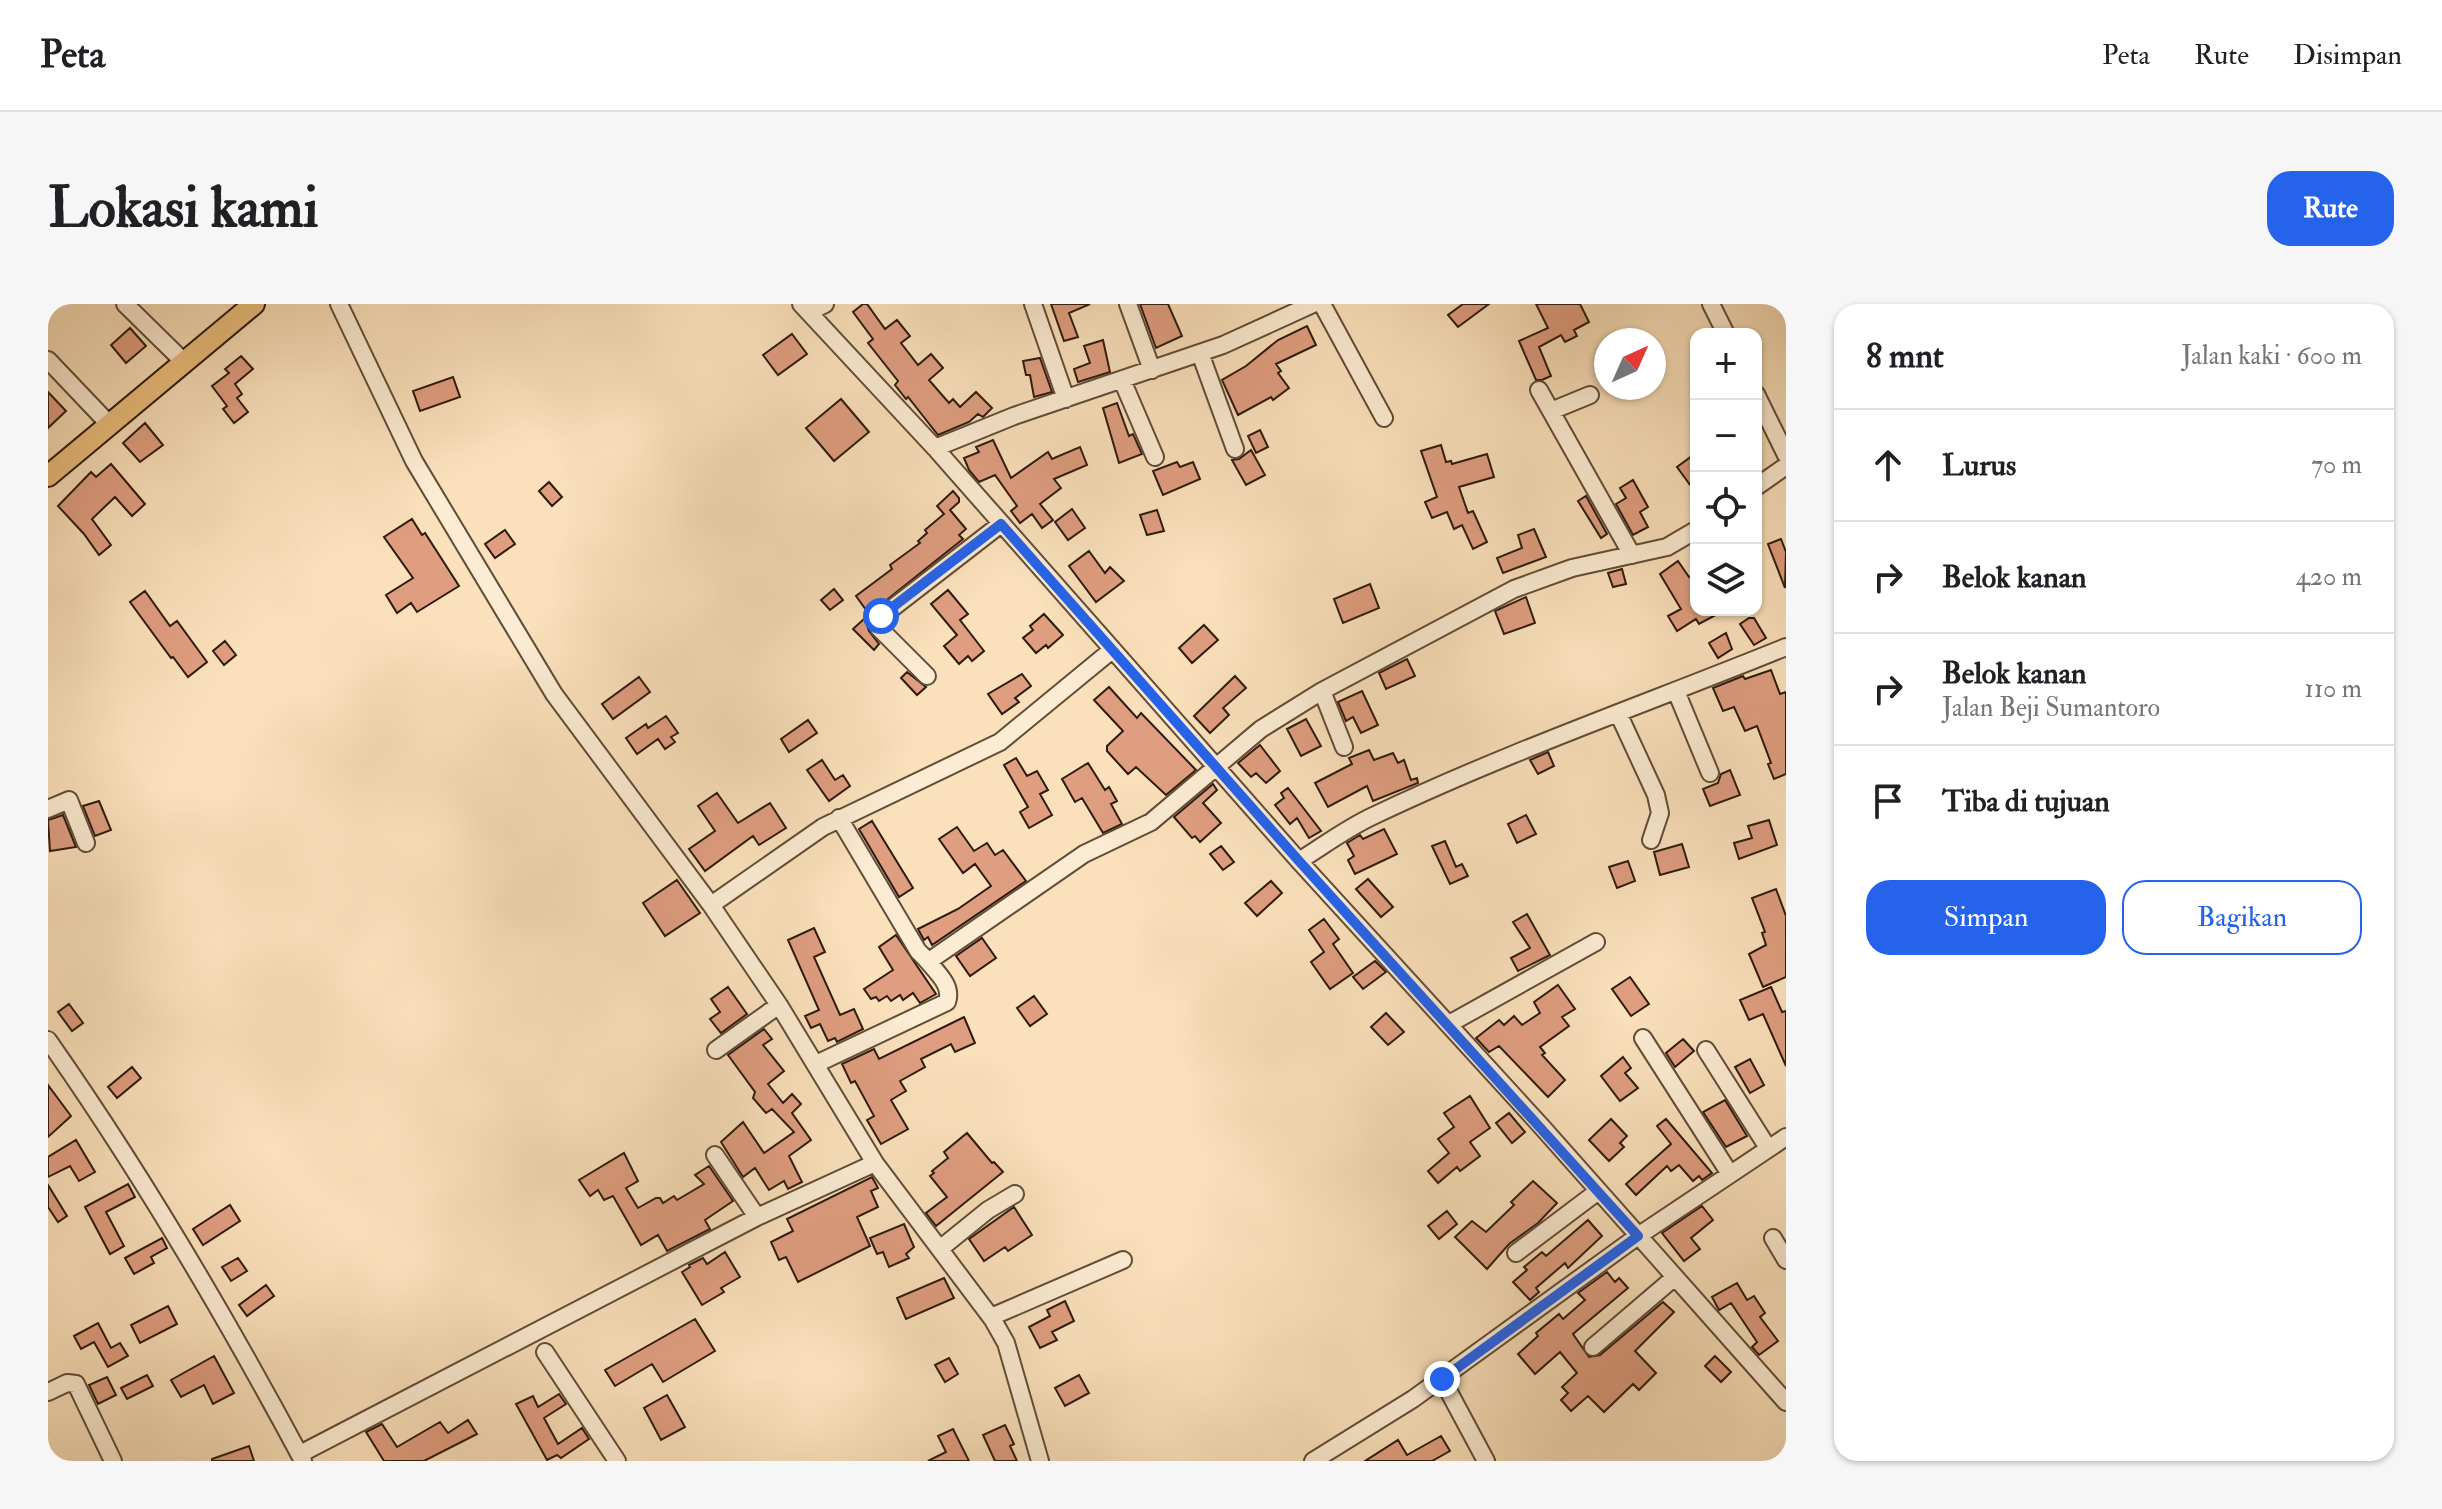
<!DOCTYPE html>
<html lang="id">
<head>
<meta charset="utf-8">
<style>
	body { margin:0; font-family:"IM FELL Double Pica",serif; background:#f6f6f6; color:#202124 }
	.controls { position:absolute; right:24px; top:24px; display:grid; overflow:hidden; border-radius:16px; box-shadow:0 2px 6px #0004 }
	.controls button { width:72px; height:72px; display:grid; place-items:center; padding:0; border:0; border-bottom:2px solid #e0e0e0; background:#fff; color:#202124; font:40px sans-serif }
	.compass { position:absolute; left:1546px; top:24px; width:72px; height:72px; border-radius:50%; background:#fff; box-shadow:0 2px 6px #0004; rotate:45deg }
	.stop { position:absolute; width:24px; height:24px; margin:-18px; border:6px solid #2563eb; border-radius:50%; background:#fff }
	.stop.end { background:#2563eb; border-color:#fff; box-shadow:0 2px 8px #0008 }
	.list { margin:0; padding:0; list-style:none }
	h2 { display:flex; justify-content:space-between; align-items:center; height:104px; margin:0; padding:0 32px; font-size:34px }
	h2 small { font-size:26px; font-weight:400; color:#757577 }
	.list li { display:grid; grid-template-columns:52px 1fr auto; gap:24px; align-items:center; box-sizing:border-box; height:112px; padding:0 32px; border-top:2px solid #e0e0e0 }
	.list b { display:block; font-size:30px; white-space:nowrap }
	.list p { margin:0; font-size:26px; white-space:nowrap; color:#757577 }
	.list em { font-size:26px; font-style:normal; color:#757577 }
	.actions { display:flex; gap:16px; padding:24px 32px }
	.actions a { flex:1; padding:18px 0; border:2px solid #2563eb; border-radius:24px; text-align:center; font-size:28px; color:#2563eb }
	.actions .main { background:#2563eb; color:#fff }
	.icon { flex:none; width:44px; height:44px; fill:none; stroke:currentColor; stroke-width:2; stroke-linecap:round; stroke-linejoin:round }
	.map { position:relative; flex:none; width:1738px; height:1157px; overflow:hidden; border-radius:24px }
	header { display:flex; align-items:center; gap:48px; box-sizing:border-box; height:112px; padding:0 40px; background:#fff; border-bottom:2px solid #e0e0e0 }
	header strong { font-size:38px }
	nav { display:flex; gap:44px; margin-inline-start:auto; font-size:28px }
	.intro { display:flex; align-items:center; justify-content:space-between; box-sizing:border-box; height:192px; padding:0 48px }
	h1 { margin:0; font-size:56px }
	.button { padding:20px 36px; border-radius:24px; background:#2563eb; color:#fff; font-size:28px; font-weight:700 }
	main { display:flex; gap:48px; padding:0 48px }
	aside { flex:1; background:#fff; border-radius:24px; box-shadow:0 2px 6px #0004 }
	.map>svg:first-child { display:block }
	.building { fill:#df9e80; stroke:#2e1a0d; stroke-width:2 }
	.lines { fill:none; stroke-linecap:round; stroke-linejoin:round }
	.minor-casing { stroke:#614c38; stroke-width:20 }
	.major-casing { stroke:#2e1a0d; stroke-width:24 }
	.minor { stroke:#fcecd3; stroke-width:16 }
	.major { stroke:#edc07e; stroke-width:20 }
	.route { stroke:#2563eb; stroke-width:10 }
</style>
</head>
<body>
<header>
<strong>Peta</strong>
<nav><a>Peta</a><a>Rute</a><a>Disimpan</a></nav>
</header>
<div class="intro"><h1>Lokasi kami</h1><a class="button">Rute</a></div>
<main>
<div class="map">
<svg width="1738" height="1157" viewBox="0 0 1738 1157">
	<rect width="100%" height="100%" fill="#fae1bb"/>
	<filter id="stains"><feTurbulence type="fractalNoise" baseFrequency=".0025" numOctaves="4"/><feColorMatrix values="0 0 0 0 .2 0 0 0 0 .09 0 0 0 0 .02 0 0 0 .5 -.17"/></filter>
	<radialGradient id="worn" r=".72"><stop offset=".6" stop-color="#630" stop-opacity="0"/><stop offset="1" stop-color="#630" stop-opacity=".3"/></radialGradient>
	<path class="building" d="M815,0H819L837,25L849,16L862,32L853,39L870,61L883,50L895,64L881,76L901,99L905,95L912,103L928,88L944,104L935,113L930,110L921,118L890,131L860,93L858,95L847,81L850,77L820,39L825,35L805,8Z
		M1003,0H1042L1021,9L1030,33L1016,37Z
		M1092,0H1120L1134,32L1108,44Z
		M1415,0H1441L1410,23L1400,11Z
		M1488,0H1532L1541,18L1526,26L1529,32L1517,38L1513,31L1491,43L1503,72L1494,76H1488L1471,37L1500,24Z
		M1259,22L1268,41L1228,60L1233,67L1230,69L1241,84L1225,96L1223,93L1190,111L1174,76L1198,62L1230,36Z
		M82,24L98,42L78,59L63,41Z
		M744,30L759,50L730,71L715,51Z
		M1055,36L1062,68L1030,78L1026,65L1042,59L1036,42Z
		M193,52L205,65L187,80L194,90L189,94L200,108L186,119L175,105L179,102L164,82L181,69L177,65Z
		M992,54L1004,88L986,93L982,71H978L975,57Z
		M405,73L412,93L372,107L365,87Z
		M0,88L18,107L0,124Z
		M793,95L821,128L786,157L758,124Z
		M1069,99L1081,132L1085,130L1094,150L1071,159L1055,104Z
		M97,119L115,141L92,158L75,139Z
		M1212,126L1220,143L1208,149L1200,132Z
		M945,136L963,174L1000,148L1004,155L1032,143L1039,161L1006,175L1013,184L992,200L1005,216L994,224L984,210L972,219L963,207L969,202L947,171L931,178L921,166L916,154L931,148L928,143Z
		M1393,141L1398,158L1403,157L1404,160L1439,150L1446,173L1411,183L1420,209L1425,207L1439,238L1425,245L1414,221L1406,225L1399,208L1384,214L1377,198L1389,193L1373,147Z
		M1203,146L1217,171L1198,181L1184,156L1191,155Z
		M1648,149V189L1629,163Z
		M1129,158L1132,163L1145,158L1152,175L1115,191L1105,167Z
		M63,160L97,200L84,212L67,193L44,215L63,241L51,251L36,230L10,202L43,168L48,173Z
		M1585,176L1600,203L1592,208L1600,223L1585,231L1568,200L1578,194L1572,184Z
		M501,178L514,193L504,202L491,187Z
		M905,187L911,194V198L902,206L918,225L911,231L915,235L821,310L808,292L844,265L842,261L872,239L870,237L879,229L877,226L896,210L889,202Z
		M1538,192L1559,230L1553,234L1530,197Z
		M1024,205L1037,224L1020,236L1007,218Z
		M1109,206L1116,227L1099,231L1092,211Z
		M364,215L374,231L377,229L411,282L369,308L363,299L349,309L338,291L365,274L336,233Z
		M1486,225L1498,253L1455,269L1449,254L1474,244L1470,231Z
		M457,226L467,240L447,254L437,240Z
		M1733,235L1738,248L1737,284L1720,240Z
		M1041,247L1057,269L1062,263L1076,277L1048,298L1021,262Z
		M1630,257L1641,273L1648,269V306H1677L1651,320L1648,315L1629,327L1620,312L1633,305L1612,270Z
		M1574,265L1578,280L1565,283L1560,269Z
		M1322,280L1331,304L1295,319L1286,295Z
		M786,285L795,296L782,306L773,296Z
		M900,286L920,310L912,316L936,347L924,357L920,352L911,360L896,342L909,331L883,300Z
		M97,287L122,322L129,317L159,358L140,373L125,353L123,354L82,298Z
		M1478,293L1487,319L1456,330L1447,307Z
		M996,310L1015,331L1000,344L998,341L988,349L975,334L985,326L982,322Z
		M817,314L821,327L831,340L826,346L805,325Z
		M1701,314H1706L1718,334L1706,341L1692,320Z
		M1156,321L1170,336L1144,359L1131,344Z
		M1678,329L1684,345L1670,354L1661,339Z
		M177,337L188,351L176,361L165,347Z
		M1359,355L1367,372L1338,385L1331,369Z
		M1723,366L1732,390L1738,388V470L1726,475L1720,460L1723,459L1709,422L1697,427L1686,403L1675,407L1665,384L1695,372L1697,375Z
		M859,368L878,383L869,391L853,374Z
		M974,370L983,382L967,394L971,398L954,410L940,390Z
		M1187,372L1198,384L1175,404L1181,411L1162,429L1146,412Z
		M591,373L602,388L565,415L554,400Z
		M1061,383L1089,414L1093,409L1148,466L1118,491L1088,463L1080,470L1059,447V442L1075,427L1046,396Z
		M1314,387L1330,421L1313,429L1305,413L1298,417L1290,398Z
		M618,412L630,429L623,433L627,438L617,445L610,435L589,450L578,434L598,420L600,424Z
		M1258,415L1273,442L1253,452L1239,425Z
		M760,416L769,429L741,448L733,435Z
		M1212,441L1232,467L1218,479L1208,469L1203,473L1190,459Z
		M1321,446L1326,456L1345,449L1350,459L1356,456L1363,476L1369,474L1370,479L1325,497L1319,482L1280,503L1267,479L1304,460L1301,454Z
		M1500,448L1506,462L1490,470L1482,456Z
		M968,454L979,472L989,467L1000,486L992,490L1004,511L981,524L972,508L980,503L956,461Z
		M774,456L787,476L795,471L802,482L781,497L759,466Z
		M1040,459L1057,486L1061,483L1069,497L1063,500L1074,520L1055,529L1034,494L1027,498L1014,475Z
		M1682,466L1692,491L1662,502L1655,485L1670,479L1673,470Z
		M1165,480L1169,486L1155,499L1173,519L1152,538L1147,532L1144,534L1126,513Z
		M1240,484L1273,527L1261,534L1249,514L1242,520L1227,501L1236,494L1233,489Z
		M669,489L690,519L722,499L738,524L711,541L705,532L657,567L641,545L667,527L650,502Z
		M51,497L63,526L47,532L35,502Z
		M15,511L28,543L2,547L0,516Z
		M1478,511L1488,530L1469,539L1460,520Z
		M1721,516L1729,541L1691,555L1686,539L1704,534L1700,522Z
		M824,517L865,584L851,593L811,525Z
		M909,523L926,547L939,539L947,551L955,546L978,577L884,641L880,633L876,636L870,625L910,605L943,582L927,560L915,569L891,535Z
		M1336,525L1349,550L1307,570L1300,556L1306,552L1299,539L1312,531L1315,535Z
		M1397,537L1408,563L1414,560L1420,572L1402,580L1384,542Z
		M1634,540L1641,563L1612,571L1606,548Z
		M1173,542L1186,558L1175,566L1162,550Z
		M1580,557L1587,577L1569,584L1561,563Z
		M1320,575L1345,603L1333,613L1308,585Z
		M629,576L652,609L617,632L595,599Z
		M1223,577L1234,589L1209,612L1197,599Z
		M1728,585L1738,612V673L1715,683L1701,650L1718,641L1714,629L1717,628L1704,594Z
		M1479,610L1502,651L1470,667L1463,654L1482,644L1465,618Z
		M1276,615L1291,635L1285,640L1305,669L1282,685L1263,658L1276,648L1261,626Z
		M766,624L777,648L766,653L792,711L806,705L815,725L789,738L787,734L780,737L772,720L763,724L757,712L771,706L740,636Z
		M848,631L888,690L872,699L865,689L855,696L852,691L843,697L839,692L831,697L828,693L823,695L816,685L845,666L831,643Z
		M934,634L948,654L922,672L908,652Z
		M1327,657L1338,668L1315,685L1305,673Z
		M1582,673L1601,700L1583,712L1564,685Z
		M1510,681L1527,705L1514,713L1521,722L1492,743L1497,749L1494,751L1517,776L1500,793L1451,742L1441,748L1428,734L1451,716L1456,721L1466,712L1474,721L1492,709L1486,698Z
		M680,683L699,710L673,729L662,715L672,708L663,695Z
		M1723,683L1734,708L1738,707V762L1715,710L1701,716L1692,696Z
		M986,692L999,710L982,722L969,704Z
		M21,700L35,719L24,727L10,708Z
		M1338,709L1356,728L1340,741L1323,723Z
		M916,713L927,739L907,748L903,740L873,755L877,763L852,777L858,787L843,796L860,825L833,840L819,816L826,812L807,777L803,779L794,760L826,745L831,755Z
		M716,725L724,735L715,741L736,767L720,780L735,799L744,790L753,800L744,809L763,836L741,852L754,878L740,885L736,877L721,886L707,864L695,873L673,838L695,818L716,849L746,828L724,805L718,809L705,794L707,788L680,751Z
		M1635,735L1646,747L1627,763L1618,749Z
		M1575,753L1583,764L1577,769L1590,784L1572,797L1553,772Z
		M1702,755L1716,781L1702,789L1687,763Z
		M84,763L93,774L69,794L60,783Z
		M0,781L23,812L0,833Z
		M1422,792L1442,824L1422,838L1432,852L1412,867L1409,863L1390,879L1380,867L1401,849L1390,835L1406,823L1396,809Z
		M1677,796L1699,832L1678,843L1655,808Z
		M1461,809L1477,828L1464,839L1448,819Z
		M1563,815L1579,832L1572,839L1576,843L1561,857L1541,836Z
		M1618,815L1664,869L1654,876L1651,872L1645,877L1631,861L1623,867L1619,862L1588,891L1578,880L1623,840L1609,822Z
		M919,829L944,859L946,858L955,868L888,922L878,909L899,893L882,872L886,869L884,867L900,854L896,848Z
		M28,836L47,868L31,877L22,862L0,873V853Z
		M576,849L590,877L578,884L590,904L608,894H612L615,899L626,892L629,896L656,880L647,871L661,862L685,897L657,916L662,925L619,947L610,931L593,941L565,892L556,896L550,886L542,892L531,876Z
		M824,873L830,884L823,887L830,903L809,913L822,942L750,978L738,953L731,956L723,938L745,927L739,915Z
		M1485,877L1509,899L1490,919L1461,940L1439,965L1407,933L1424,917L1438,928L1466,901L1463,898Z
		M80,880L87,893L58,908L76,942L62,950L37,903Z
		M0,881L19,912L10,918L0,903Z
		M182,901L192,917L155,941L145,925Z
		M1654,902L1665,916L1643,934L1652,945L1636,957L1614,929Z
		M966,903L984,931L960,947L957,943L936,957L921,935Z
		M1399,907L1409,920L1391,935L1380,922Z
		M1540,916L1554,932L1520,964L1517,959L1488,984L1491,988L1482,996L1465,978L1479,966L1476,963L1494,948L1498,952Z
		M856,920L866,943L858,950L861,954L841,963L835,948L829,950L822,934Z
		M114,934L119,944L103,953L106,959L86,970L77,954Z
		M677,948L692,973L673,984L676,988L654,1001L634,968L642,963L641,961L655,954L659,960Z
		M190,954L199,967L183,977L174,963Z
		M1559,968L1567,978L1571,974L1580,984L1525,1030L1541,1053L1552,1051L1615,998L1626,1008L1587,1047L1608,1069L1591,1086L1585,1080L1556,1108L1540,1092L1523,1107L1513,1096L1520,1089L1514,1083L1529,1069L1512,1048L1487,1070L1470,1050L1490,1032L1488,1029L1511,1010L1515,1015L1537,996L1530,989Z
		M896,974L906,994L858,1015L849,994Z
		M1689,979L1699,996L1706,992L1717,1009L1712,1013L1730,1037L1711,1051L1704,1043L1709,1038L1683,999L1671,1006L1664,993Z
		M218,981L226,992L199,1012L191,1001Z
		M1017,997L1026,1017L1004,1028L1009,1036L992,1044L981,1023L1002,1012L999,1006Z
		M120,1002L129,1020L92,1039L83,1021Z
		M647,1015L667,1047L615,1078L604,1060L567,1082L557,1066Z
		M50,1019L63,1044L72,1039L80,1052L60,1063L46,1038L33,1045L26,1032Z
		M166,1052L186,1089L165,1100L156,1081L133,1093L123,1076Z
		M1667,1052L1683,1068L1673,1078L1657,1062Z
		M901,1054L910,1070L897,1078L887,1061Z
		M99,1071L105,1082L79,1095L73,1084Z
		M1031,1071L1041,1089L1017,1102L1007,1084Z
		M59,1073L68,1091L50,1100L41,1081Z
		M511,1090L518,1100L496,1114L510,1140L534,1124L541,1135L513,1154L509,1151L499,1156L468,1100L485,1092L490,1103Z
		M619,1091L637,1123L613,1136L596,1104Z
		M420,1116L429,1130L376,1157H336L318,1128L334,1120L349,1143L392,1118L400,1129Z
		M957,1121L966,1140L962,1142L969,1157H947L935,1131Z
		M905,1125L921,1157H880L898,1148L890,1132Z
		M1393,1132L1402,1147L1384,1157H1317L1350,1136L1359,1151Z
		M201,1142L206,1157H164V1155Z"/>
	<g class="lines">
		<g class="minor-casing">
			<path id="minor" d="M77,0L136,58
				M291,0L366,157L506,390L663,601L731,701L827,859L945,1016L958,1039L992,1157
				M753,0L887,144L1251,557L1494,823L1738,1098
				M985,0L1018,95
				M1080,0L1104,66
				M1274,0L1336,114
				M1663,0L1678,30
				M761,8L777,0
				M1152,49L1187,145
				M0,56L60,119
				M1074,76L1107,153
				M1491,86L1584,251
				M1708,90L1738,151
				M1503,107L1542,91
				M887,144L966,112L1175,41L1265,0
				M1708,183L1738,162
				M879,372L831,324L829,316L953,220
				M1274,387L1296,443
				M1628,387L1662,469
				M1571,411L1608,491L1612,509L1603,536
				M0,505L21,496L38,539
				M791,514L870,647L878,655H884L1036,550L1103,518L1213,425L1274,387L1466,285L1524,264L1619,243L1648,226
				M1251,557C1275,542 1299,524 1325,512C1459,448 1600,399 1738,343
				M663,601L775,523L952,438L1064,346
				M1401,720L1548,638
				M1595,734L1682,870
				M0,736C94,870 178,1013 255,1157
				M668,746L731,701
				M1658,746L1720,844
				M768,760L899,698C905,681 888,668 878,655
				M667,851L709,913
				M1725,934L1738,956
				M893,944L940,906L967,890
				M1468,949L1549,888
				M943,1013L1075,956
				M1545,1043L1627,973
				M497,1048L569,1157
				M1394,1075L1438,1157
				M0,1088L19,1079L28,1080L65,1157
				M252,1150L709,913L827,859
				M1265,1157L1365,1095L1590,932L1738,833"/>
		</g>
		<g class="major-casing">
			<path id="major" d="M0,172L206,0"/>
		</g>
		<use href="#minor" class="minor"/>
		<use href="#major" class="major"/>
	</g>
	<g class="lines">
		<path class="route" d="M833,312L953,220L1251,557L1590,932L1394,1075"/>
	</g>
	<rect width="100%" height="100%" filter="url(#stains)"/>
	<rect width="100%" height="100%" fill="url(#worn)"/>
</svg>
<div class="controls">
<button>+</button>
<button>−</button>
<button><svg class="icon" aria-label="locate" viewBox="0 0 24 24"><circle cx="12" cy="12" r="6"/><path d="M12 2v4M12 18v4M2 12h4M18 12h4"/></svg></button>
<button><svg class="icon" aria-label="layers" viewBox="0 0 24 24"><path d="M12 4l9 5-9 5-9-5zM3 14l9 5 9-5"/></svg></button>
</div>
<svg class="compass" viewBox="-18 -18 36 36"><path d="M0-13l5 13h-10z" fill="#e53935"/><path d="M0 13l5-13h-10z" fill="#757577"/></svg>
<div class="stop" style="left:833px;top:312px"></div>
<div class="stop end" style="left:1394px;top:1075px"></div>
</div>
<aside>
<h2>8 mnt<small>Jalan kaki · 600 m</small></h2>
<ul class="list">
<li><svg class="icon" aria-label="ahead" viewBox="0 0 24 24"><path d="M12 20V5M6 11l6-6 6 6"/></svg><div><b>Lurus</b></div><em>70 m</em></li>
<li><svg class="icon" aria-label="right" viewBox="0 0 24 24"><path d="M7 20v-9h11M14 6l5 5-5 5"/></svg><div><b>Belok kanan</b></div><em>420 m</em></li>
<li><svg class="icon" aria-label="right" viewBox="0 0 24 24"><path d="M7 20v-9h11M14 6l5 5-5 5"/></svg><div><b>Belok kanan</b><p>Jalan Beji Sumantoro</p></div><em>110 m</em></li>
<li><svg class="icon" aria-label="arrive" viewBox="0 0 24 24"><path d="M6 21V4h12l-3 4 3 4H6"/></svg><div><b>Tiba di tujuan</b></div></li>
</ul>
<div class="actions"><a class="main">Simpan</a><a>Bagikan</a></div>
</aside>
</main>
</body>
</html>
